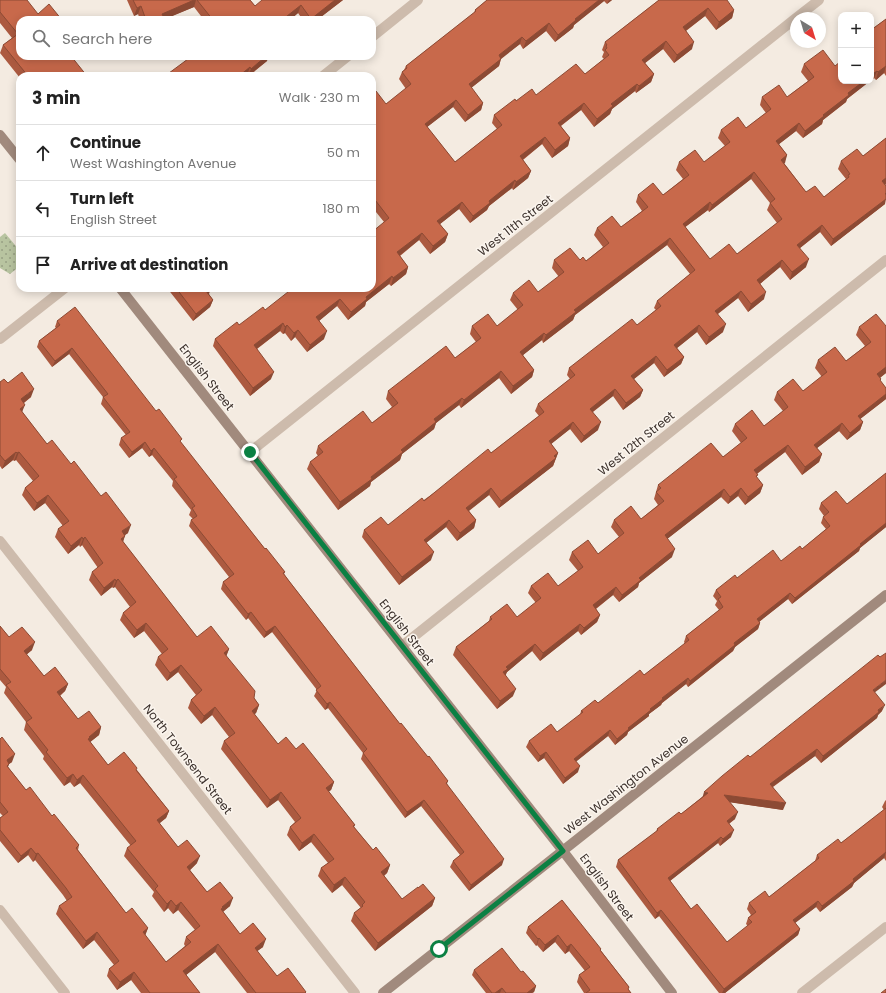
<!DOCTYPE html>
<html lang="en">
<head>
<meta charset="utf-8">
<style>
	body { margin:0; font-family:Poppins,sans-serif; background:#f2f2f2; color:#222 }
	.controls { position:absolute; right:12px; top:12px; display:grid; overflow:hidden; border-radius:8px; box-shadow:0 2px 10px #0003 }
	.controls button { width:36px; height:36px; display:grid; place-items:center; padding:0; border:0; border-bottom:1px solid #e0e0e0; background:#fff; color:#222; font:20px sans-serif }
	.compass { position:absolute; left:790px; top:12px; width:36px; height:36px; border-radius:50%; background:#fff; box-shadow:0 2px 10px #0003; rotate:142deg }
	.stop { position:absolute; width:12px; height:12px; margin:-9px; border:3px solid #0b8043; border-radius:50%; background:#fff }
	.stop.end { background:#0b8043; border-color:#fff; box-shadow:0 1px 4px #0008 }
	.list { margin:0; padding:0; list-style:none }
	h2 { display:flex; justify-content:space-between; align-items:center; height:52px; margin:0; padding:0 16px; font-size:17px }
	h2 small { font-size:13px; font-weight:400; color:#767676 }
	.list li { display:grid; grid-template-columns:26px 1fr auto; gap:12px; align-items:center; box-sizing:border-box; height:56px; padding:0 16px; border-top:1px solid #e0e0e0 }
	.list b { display:block; font-size:15px; white-space:nowrap }
	.list p { margin:0; font-size:13px; white-space:nowrap; color:#767676 }
	.list em { font-size:13px; font-style:normal; color:#767676 }
	.icon { flex:none; width:22px; height:22px; fill:none; stroke:currentColor; stroke-width:2; stroke-linecap:round; stroke-linejoin:round }
	.map { position:relative; flex:none; width:886px; height:993px; overflow:hidden }
	.search { position:absolute; background:#fff; box-shadow:0 2px 10px #0003; left:16px; top:16px; width:360px; height:44px; display:flex; align-items:center; gap:10px; box-sizing:border-box; padding:0 14px; border-radius:12px; color:#767676; font-size:15px }
	.panel { position:absolute; background:#fff; box-shadow:0 2px 10px #0003; left:16px; top:72px; width:360px; height:220px; border-radius:12px }
	.map>svg:first-child { display:block }
	.park { fill:url(#park-dots) }
	.lines { fill:none; stroke-linecap:round; stroke-linejoin:round }
	.street { stroke:#cdbbac; stroke-width:10 }
	.secondary { stroke:#a18a7d; stroke-width:10 }
	.wall { fill:#ac5a40; fill-rule:evenodd }
	.shaded-wall { fill:#8c4a34 }
	.building { fill:#c8694b; stroke:#8c4a34; fill-rule:evenodd }
	.route { stroke:#0b8043; stroke-width:5 }
	.labels { text-anchor:middle; dominant-baseline:central; stroke-width:3; stroke-linejoin:round; paint-order:stroke }
	.street-label { font-size:12px; fill:#3b302b; stroke:#fbf5ee }
</style>
</head>
<body>
<div class="map">
<svg width="886" height="993" viewBox="0 0 886 993">
	<defs>
		<pattern id="park-dots" width="8" height="8" patternUnits="userSpaceOnUse"><rect width="8" height="8" fill="#b8c4a0"/><path d="M2 2h.1M6 6h.1" fill="none" stroke="#97a083" stroke-width="1.8" stroke-linecap="round"/></pattern>
	</defs>
	<rect width="100%" height="100%" fill="#f4ebe1"/>
	<path class="park" d="M5,233L20,251V266L10,274L0,268V237Z"/>
	<g class="lines">
		<path class="street" d="M796,18L819,0
			M372,37L418,0
			M323,76L348,56
			M0,339L65,288
			M250,452L796,18
			M0,541L355,993
			M402,646L886,260
			M0,910L65,993
			M802,993L886,927"/>
		<path class="secondary" d="M0,135L20,160
			M120,288L563,851L672,993
			M383,993L886,595"/>
	</g>
	<path class="wall" d="M0,0L38,14L62,20H20L87,76H20V78L0,53L3,45L12,38L0,23Z
		M127,0H250L255,6L343,0L317,20H303L298,13L290,20H204L194,7L164,19L165,20H140L138,14L134,16Z
		M487,0H612L607,4L604,1L574,25L573,28L555,42L546,31L523,49L520,44L501,58L499,66L471,88L483,103L481,110L465,122L453,107L427,127L455,162L497,129L492,123L494,115L516,101L536,95L585,74L604,59L602,57L604,52L602,50L605,42L659,0L734,10L732,18L716,30L705,16L686,31L692,49L674,63L663,49L645,63L654,74L651,82L636,93L635,91L612,109L610,114L594,127L581,110L561,126L570,138L568,146L552,158L542,144L523,160L531,171L528,178L513,190L512,188L489,206L487,210L470,223L459,209L440,224L448,234L445,242L430,254L419,240L400,256L408,267L406,274L391,286L389,284L366,302L365,306L348,320L337,306L319,321L324,339L307,352L295,337L291,341L285,333L283,334L280,331L257,349L271,379L250,396L213,346L215,339L265,310L372,288L384,222L372,207V94L386,104L406,89L399,79L402,72L404,70L406,66L474,13L475,10Z
		M886,19V76L884,73L876,80L874,78L871,81V30Z
		M267,61L249,76L247,75L246,76H165Z
		M804,64L841,81H870L847,99L846,102L823,120L822,124L803,138L796,131L779,144L787,155L784,163L806,192L824,197L846,179L838,169L841,161L863,156L886,138V184L885,185V204L831,246L820,232L800,248L806,267L790,280L780,267L760,284L764,299L748,312L738,298L718,314L723,332L706,345L697,332L677,348L684,357L681,364L664,377L654,363L634,379L643,390L640,397L623,410L613,396L593,412L598,430L581,443L570,429L551,444L558,453L553,466L499,508L489,495L469,511L476,520L474,528L457,541L446,527L426,543L431,560L399,585L362,537L364,530L388,525L491,453L539,416L535,411L538,404L570,379L567,375L569,368L637,325L656,310L654,308L657,301L690,274L667,245L575,315L573,320L543,343L542,340L523,355L534,370L532,377L511,394L499,378L461,408L459,405L436,423L434,429L402,454L400,460L371,482L370,486L338,510L307,469L310,462L318,456L316,453L318,446L372,423L392,407L386,399L388,391L455,358L476,342L470,334L472,326H497L518,310L510,300L513,293L538,292L559,277L552,268L554,260H580L586,261L603,247L594,235L597,228L621,227L642,211L636,202L638,195H663L683,179L676,170L679,162H704L725,146L718,138L721,130L746,128L766,113L760,105L762,97H787L808,81L801,72ZM751,179L770,203L767,210L777,223L737,254L710,259L685,227L708,210L709,212Z
		M167,288H211L209,294L213,300L210,307L193,321Z
		M57,321L181,443L265,549L285,572L284,574L289,581L400,724L448,781L447,784L502,865L469,891L450,867L453,861L460,855L421,806L405,818L361,759L363,753L328,708L325,710L314,696L317,690L272,632L264,638L248,618L246,620L221,589L223,582L229,577L189,526L191,520L193,519L189,515L191,510L172,486L173,481L152,455L149,457L142,448L129,458L119,445L121,438L126,435L101,404L103,397L69,354L52,367L37,347L39,341L56,328L55,327Z
		M886,326V373L880,378V381L886,388V399L860,419L863,422L860,430L847,440L839,431L817,448L822,454L819,462L802,475L785,452L757,474V478L763,485L760,493L745,505L738,496L728,504L721,497L667,539L672,557L639,583L638,587L619,602L613,595L596,609L600,615L597,622L581,635L578,631L540,661L532,651L507,672L505,675L513,696L497,709L453,655L456,647L489,621L490,617H517L536,603L528,593L531,586H558L578,571L569,560L572,552L598,554L619,537L611,527L614,520L641,519L658,505L654,499L658,485L723,457L741,443L732,431L735,424L764,426L783,411L774,400L777,392L803,391L822,377L815,368L818,360L846,361L865,346L856,335L859,327Z
		M0,382L8,383L31,397L24,403L22,412L47,444L128,533L125,535L123,542L197,637L229,649L226,656L254,698L259,705L256,713L254,714L278,744L296,749L334,782L331,790L328,791L355,825L354,827L373,850L390,865L387,873L384,876L402,899L418,888L435,898L432,906L375,951L351,921L354,913L361,908L342,885L332,893L318,876L321,868L328,863L311,842L299,851L287,835L290,827L295,822L278,800L267,808L221,749L224,741L229,737L212,715L201,724L188,708L191,700L196,695L178,672L167,681L155,665L158,657L162,654L144,631L134,638L120,620L123,613L130,607L115,587L113,588L112,587L101,596L89,580L92,572L98,568L82,545L80,547L79,545L68,554L55,537L58,529L63,526L45,503L34,511L22,495L25,488L33,481L16,460L14,461L13,460L2,469L0,466Z
		M886,473V527L860,548L859,551L792,604L788,599L759,622L760,623L758,629L735,647L733,651L688,687L686,684L662,703L661,705L649,714V716L628,732L627,735L615,745L608,736L576,761L578,772L563,784L544,758L538,762L526,747L529,741L557,732L580,715L581,711L598,703L644,675L685,644L684,642L686,636L719,610L715,605L717,601L713,596L716,590L737,578L781,561L802,549L826,529L821,523L823,517L824,516L819,509L821,503L847,504Z
		M0,626L9,637L32,650L26,655L44,676L68,684L65,691L60,696L78,719L101,727L99,735L90,742L108,765L137,770L169,811L166,818L159,823L178,847L197,863L190,870L207,892L230,906L223,912L240,934L263,947L257,951L277,976L306,992V993H247L215,952L186,975L200,993H141L131,980L117,990L107,976L109,969L114,965L94,940L83,949L56,914L59,906L67,901L63,895L35,860L33,862L28,855L18,863L0,841V818L3,816L0,813V739L12,762L9,764L8,767L26,790L79,845L78,850L126,913L148,928L145,935L166,962L185,946L184,944L186,937L195,930L178,910L173,914L168,908L164,912L152,896L154,892L124,856L127,848L131,846L80,783L74,787L70,782L64,786L43,759L44,756L24,730L26,722L4,693L6,687L0,680Z
		M875,693L882,711L878,715L877,718L821,763L815,756L773,787L783,810L730,802L735,819L729,824L731,837L720,846L718,843L670,881L691,909L727,942L748,926L746,924L748,918L751,915L747,909L749,903L769,897L815,861L817,855L841,843L884,810L882,807L885,801L886,800V861L884,858L854,883L852,887L820,912L816,907L795,923L800,929L798,935L725,993H719L659,916L655,919L616,867L618,860L656,832L657,829L681,814L702,797L750,757Z
		M562,900L629,987L628,989L631,993H584L577,982L579,975L585,971L569,951L565,954L555,942L543,952L537,945L536,946L526,933L528,927Z
		M474,970L521,972L536,986L534,992L532,993H486L472,975Z"/>
	<path class="shaded-wall" d="M194,0H196L194,7L163,20L162,14Z
		M335,0H343L317,20H311V19Z
		M599,0H605L604,1L574,25L573,28L555,42L558,35L575,19Z
		M609,0H612L607,4Z
		M301,5L298,13L290,20H282Z
		M141,6L138,14L134,16L137,8Z
		M708,8L705,16L680,35L683,27Z
		M734,10L732,18L716,30L719,22Z
		M549,23L546,31L523,49L526,41Z
		M522,37L520,44L496,63L499,55Z
		M666,41L663,49L640,67L642,60Z
		M694,42L692,49L674,63L677,55Z
		M266,56H269L267,61L248,76L251,69Z
		M501,59L499,66L466,92L469,84Z
		M886,66L884,73L876,80L878,72Z
		M250,67L247,75L246,76H239Z
		M877,71L874,78L871,81V75Z
		M654,74L651,82L636,93L639,86Z
		M864,81H870L847,99L846,102L823,120L822,124L803,138L805,131L848,93Z
		M637,84L635,91L612,109L610,114L594,127L597,119L611,104Z
		M456,100L453,107L422,131L425,124Z
		M483,103L481,110L465,122L468,115Z
		M584,103L581,110L555,130L558,123Z
		M799,123L796,131L774,148L776,141Z
		M545,137L542,144L517,164L520,156Z
		M570,138L568,146L552,158L555,150Z
		M787,155L785,163L779,167L781,160Z
		M531,171L528,178L513,190L516,182Z
		M754,172L751,179L709,212L712,205Z
		M886,178V184L880,189L882,181Z
		M515,180L512,188L489,206L487,210L470,223L473,216L489,201Z
		M886,199L885,204L831,246L833,239Z
		M462,202L459,209L435,228L437,221Z
		M710,202L708,210L680,231L683,224Z
		M822,225L820,232L795,252L797,245Z
		M422,233L419,240L394,260L397,252Z
		M448,234L445,242L430,254L433,246Z
		M670,238L667,245L575,315L573,320L543,343L546,335L574,310Z
		M809,259L806,267L790,280L792,272Z
		M782,260L780,267L755,288L757,280Z
		M408,267L406,274L391,286L393,278Z
		M392,276L389,284L366,302L365,306L348,320L351,312L366,297Z
		M210,288H211L208,295L206,291Z
		M741,291L738,298L712,318L715,311Z
		M766,292L764,299L748,312L751,304Z
		M340,299L337,306L314,325L316,317Z
		M213,300L210,307L193,321L196,314Z
		M283,323L280,331L251,353L254,345Z
		M726,324L723,332L706,345L709,337Z
		M287,325L285,333L283,334L285,327Z
		M699,325L697,332L672,352L674,345Z
		M298,330L295,337L291,341L294,333Z
		M327,331L324,339L307,352L310,345Z
		M544,333L542,340L518,359L520,352Z
		M72,348L69,354L52,367L55,361Z
		M656,356L654,363L629,383L631,376Z
		M684,357L681,364L664,377L667,370Z
		M886,367V373L874,382L877,374Z
		M534,370L532,377L511,394L513,386Z
		M501,371L499,378L461,408L464,400Z
		M274,372L271,379L250,396L253,388Z
		M34,389L31,397L18,407L21,399Z
		M615,389L613,396L587,416L590,409Z
		M643,390L640,397L623,410L626,403Z
		M886,394V399L855,423L858,416Z
		M462,398L459,405L436,423L434,429L402,454L400,460L371,482L370,486L338,510L340,502L371,477L434,419Z
		M25,405L22,412L20,409Z
		M573,422L570,429L546,448L549,441Z
		M601,422L598,430L581,443L584,436Z
		M863,422L860,430L847,440L850,433Z
		M842,423L839,431L812,452L814,445Z
		M145,442L142,448L129,458L132,452Z
		M788,445L785,452L751,478L754,470Z
		M154,448L152,455L149,457L151,451Z
		M16,452L13,460L2,469L5,461Z
		M19,452L16,460L14,461L17,453Z
		M558,453L553,466L499,508L501,501Z
		M822,454L819,462L802,475L805,467Z
		M763,485L760,493L745,505L748,497Z
		M491,488L489,495L463,515L466,508Z
		M741,488L738,496L728,504L730,497Z
		M724,489L721,497L662,543L665,535Z
		M48,495L45,503L34,511L37,503Z
		M449,520L446,527L421,547L424,540Z
		M476,520L474,528L457,541L460,533Z
		M886,523V527L860,548L859,551L792,604L795,598L860,544Z
		M131,525L128,533L119,539L122,531Z
		M125,536L122,544L121,539Z
		M82,537L79,545L68,554L71,546Z
		M85,537L82,545L80,547L83,539Z
		M675,549L672,557L639,583L638,587L619,602L622,595L639,578Z
		M434,552L431,560L399,585L402,577Z
		M115,579L112,587L101,596L104,588Z
		M118,579L115,587L113,588L116,581Z
		M616,587L613,595L590,613L593,605Z
		M790,593L788,599L755,625L757,619Z
		M251,612L248,618L246,620L248,614Z
		M600,615L597,622L581,635L584,628Z
		M146,623L144,631L134,638L137,630Z
		M760,623L758,629L735,647L733,651L688,687L690,681L734,643Z
		M580,624L578,631L540,661L543,653Z
		M275,626L272,632L264,638L266,632Z
		M35,642L32,650L21,659L24,651Z
		M535,644L532,651L507,672L505,677L500,680L506,667Z
		M229,649L226,657L224,653Z
		M181,665L178,672L167,681L170,673Z
		M688,678L686,684L662,703L661,705L649,714V716L628,732L627,735L615,745L617,739L628,728L662,698Z
		M886,680V684L870,696L873,690Z
		M68,684L65,691L54,700L57,692Z
		M516,689L513,696L497,709L500,701Z
		M330,702L328,708L325,710L327,704Z
		M259,705L256,713L249,719L252,711Z
		M885,705L882,711L878,715L877,718L821,763L823,756Z
		M215,707L212,715L201,724L204,716Z
		M101,727L99,735L89,743L85,747L89,737Z
		M610,730L608,736L572,765L574,759Z
		M817,749L815,756L768,790L770,784Z
		M546,752L544,758L538,762L540,756Z
		M15,754L12,762L9,764L6,771L7,760Z
		M580,766L578,772L563,784L565,778Z
		M73,774L70,782L64,786L67,778Z
		M83,775L80,783L74,787L77,780Z
		M334,782L331,790L323,796L326,788Z
		M281,792L278,800L267,808L270,800Z
		M704,792L708,793L702,799Z
		M724,795L786,803L783,810L721,801Z
		M424,800L421,806L405,818L407,812Z
		M169,811L166,818L154,828L157,820Z
		M738,812L735,819L724,827L727,821Z
		M734,830L731,837L720,846L723,839Z
		M314,834L311,842L299,851L302,843Z
		M721,837L718,843L666,884L668,878Z
		M31,848L28,855L18,863L21,856Z
		M886,852L884,858L854,883L852,887L820,912L822,906L853,879Z
		M38,853L35,860L33,862L36,854Z
		M200,856L197,863L185,875L187,867Z
		M504,859L502,865L469,891L471,885Z
		M390,865L387,873L378,880L381,872Z
		M345,877L342,885L332,893L334,885Z
		M233,898L230,906L221,913L218,917L222,907Z
		M435,898L432,906L375,951L378,943Z
		M171,900L168,908L164,912L167,904Z
		M818,901L816,907L791,926L793,920Z
		M181,902L178,910L173,914L176,906Z
		M661,910L659,916L655,919L657,913Z
		M148,928L145,936L143,932Z
		M800,929L798,935L725,993H722L724,989Z
		M97,932L94,940L83,949L86,941Z
		M558,935L555,942L543,952L545,945Z
		M539,938L537,945L536,946L538,939Z
		M266,939L263,947L252,955L255,948Z
		M218,944L215,952L181,979L183,971Z
		M571,944L569,951L565,954L567,947Z
		M134,972L131,980L117,990L120,982Z
		M536,986L534,992L532,993H527Z
		M502,988L500,993H495Z"/>
	<path class="building" d="M0,0H27L38,14L49,4L62,20H20V56H71L87,76H28L3,45L18,34L0,12Z
		M133,0H194L162,14L165,20H146L141,6L137,8Z
		M197,0H250L255,6L262,0H335L311,19L301,5L282,20H213Z
		M487,0H599L575,19L576,20L558,35L549,23L526,41L522,37L499,55L501,59L469,84L483,103L468,115L456,100L425,124L455,162L502,125L494,115L515,99L516,101L532,89L536,95L576,64L585,74L609,55L605,50L607,48L606,46L607,45L605,42L659,0H727L734,10L719,22L708,8L683,27L694,42L677,55L666,41L642,60L654,74L639,86L637,84L611,104L613,106L597,119L584,103L558,123L570,138L555,150L545,137L520,156L531,171L516,182L515,180L489,201L490,203L473,216L462,202L437,221L448,234L433,246L422,233L397,252L408,267L393,278L392,276L366,297L367,299L351,312L340,299L316,317L327,331L310,345L298,330L294,333L287,325L285,327L283,323L254,345L274,372L253,388L215,339L237,322L239,325L263,307L265,310L293,288H372V232L389,218L372,196V94L376,91L386,104L411,84L402,72L407,68L406,66L476,11L475,10Z
		M886,19V66L878,72L877,71L871,75V30Z
		M823,50L835,66L841,61V81H864L848,93L849,95L823,115L824,116L805,131L799,123L776,141L787,155L781,160L806,192L815,186L824,197L849,177L848,175L850,174L841,161L857,149L863,156L886,138V178L882,181L886,186V193L885,194H886V199L833,239L822,225L797,245L809,259L792,272L782,260L757,280L766,292L751,304L741,291L715,311L726,324L709,337L699,325L674,345L684,357L667,370L656,356L631,376L643,390L626,403L615,389L590,409L601,422L584,436L573,422L549,441L558,453L554,456L556,458L501,501L491,488L466,508L476,520L460,533L449,520L424,540L434,552L402,577L364,530L381,517L388,525L422,498L424,501L488,449L491,453L544,412L538,404L575,375L569,368L632,319L637,325L661,306L657,301L695,270L670,238L574,310L576,312L546,335L544,333L520,352L534,370L513,386L501,371L464,400L462,398L434,419L436,422L401,450L403,452L371,477L372,479L340,502L310,462L323,452L318,446L363,411L372,423L398,403L388,391L446,346L455,358L481,338L472,326L488,314L497,326L523,305L513,293L529,280L538,292L564,272L554,260L570,248L580,260L583,257L586,261L609,243L597,228L612,216L621,227L648,207L638,195L653,183L663,195L689,175L679,162L695,150L704,162L730,142L721,130L738,117L746,128L771,109L762,97L779,85L787,97L814,77L804,64ZM754,172L775,199L770,203L782,219L737,254L729,244L710,259L683,224L710,202L712,205Z
		M192,56H266L251,69L250,67L239,76H221L218,73L214,76H165Z
		M176,288H210L206,291L213,300L196,314Z
		M75,307L156,411L159,409L182,439L180,441L265,549L266,548L285,572L283,573L289,581L400,724L401,723L428,757L429,756L448,781L446,783L504,859L471,885L453,861L464,852L424,800L407,812L363,753L367,749L330,702L327,704L316,690L321,686L275,626L266,632L251,612L248,614L223,582L234,574L191,520L197,516L192,508L195,506L174,479L177,477L154,448L151,451L145,442L132,452L121,438L130,432L103,397L108,394L72,348L55,361L39,341L60,325L57,321Z
		M876,314L886,326V367L877,374L881,379L880,380L886,388V394L858,416L863,422L850,433L842,423L814,445L822,454L805,467L788,445L754,470L758,475L756,476L763,485L748,497L741,488L730,497L724,489L665,535L675,549L639,578L641,580L622,595L616,587L593,605L600,615L584,628L580,624L543,653L535,644L506,667L508,669L503,672L516,689L500,701L456,647L492,619L490,617L507,604L517,617L541,598L531,586L548,573L558,586L583,567L572,552L588,540L598,554L624,533L614,520L631,506L641,519L664,501L656,492L661,488L658,485L711,443L723,457L747,438L735,424L752,410L764,426L788,407L777,392L793,379L803,391L827,372L818,360L835,347L846,361L871,342L859,327Z
		M22,372L34,389L21,399L25,405L20,409L47,444L52,440L71,464L74,461L101,496L106,492L131,525L122,531L125,536L121,539L197,637L211,626L229,649L224,653L255,691L254,698L259,705L252,711L278,744L286,737L296,749L303,743L319,763L334,782L326,788L355,825L353,826L373,850L376,847L390,865L381,872L402,899L418,887V888L423,884L435,898L378,943L354,913L363,906L362,905L365,902L345,877L334,885L321,868L334,859L314,834L302,843L290,827L301,818L281,792L270,800L224,741L235,733L215,707L204,716L191,700L202,690L181,665L170,673L158,657L168,649L146,623L137,630L123,613L136,602L118,579L116,581L115,579L104,588L92,572L103,563L85,537L83,539L82,537L71,546L58,529L69,521L48,495L37,503L25,488L39,476L19,452L17,453L16,452L5,461L0,455V382L4,379L8,383Z
		M886,473V523L860,544L861,545L795,598L790,593L757,619L760,623L734,643L735,645L690,681L688,678L662,698L663,699L650,709L651,710L628,728L629,729L617,739L610,730L574,759L580,766L565,778L546,752L540,756L529,741L551,724L557,732L583,712L581,711L595,700L598,703L640,670L644,675L689,640L686,636L723,607L718,599L721,597L716,590L735,575L737,578L773,550L781,561L800,546L802,549L830,526L823,517L829,512L821,503L836,491L847,504Z
		M0,626L9,637L22,627L35,642L24,651L44,676L55,667L68,684L57,692L78,719L89,711L101,727L89,737L90,738L88,739L108,765L124,752L137,768L136,770L169,811L157,820L178,847L187,840L200,856L187,867L207,892L220,882L233,898L222,907L223,908L221,909L240,934L253,923L266,939L255,948L277,976L288,968L306,992L305,993H256L218,944L183,971L200,993H150L134,972L120,982L109,969L119,961L97,932L86,941L59,906L72,897L66,888L38,853L36,854L31,848L21,856L0,830V818L8,812L0,802V739L2,737L15,754L7,760L9,764L7,766L26,790L30,787L52,816L54,814L79,845L76,848L126,913L132,908L148,928L143,932L166,962L191,942L186,937L200,926L181,902L176,906L171,900L167,904L155,889L158,886L127,848L136,841L83,775L77,780L73,774L67,778L46,752L48,750L26,722L32,718L6,685L11,682L0,669Z
		M886,653V680L873,690L885,705L878,710L879,712L823,756L817,749L770,784L786,803L724,795L738,812L727,821L734,830L723,839L721,837L668,878L691,909L697,904L727,942L752,922L748,918L756,912L749,903L765,891L769,897L819,858L817,855L838,839L841,843L886,808V852L853,879L854,881L822,906L818,901L793,920L800,929L724,989L661,910L657,913L618,860L658,830L657,829L679,812L681,814L708,793L704,792L722,776L748,755L750,757L878,655L880,657Z
		M562,900L601,949L600,950L629,987L628,989L631,993H586L590,990L579,975L590,967L571,944L567,947L558,935L545,945L539,938L538,939L528,927Z
		M502,948L521,972L523,971L536,986L527,993H506L502,988L495,993H492L474,970Z
		M886,989V993H881Z"/>
	<g class="lines">
		<path class="route" d="M250,452L563,851L439,949"/>
	</g>
	<g class="labels">
		<g class="street-label">
			<text transform="translate(515 225) rotate(-38)">West 11th Street</text>
			<text transform="translate(207 377) rotate(52)">English Street</text>
			<text transform="translate(636 443) rotate(-39)">West 12th Street</text>
			<text transform="translate(407 632) rotate(52)">English Street</text>
			<text transform="translate(188 759) rotate(52)">North Townsend Street</text>
			<text transform="translate(626 784) rotate(-38)">West Washington Avenue</text>
			<text transform="translate(607 887) rotate(53)">English Street</text>
		</g>
	</g>
</svg>
<div class="controls">
<button>+</button>
<button>−</button>
</div>
<svg class="compass" viewBox="-18 -18 36 36"><path d="M0-13l5 13h-10z" fill="#e53935"/><path d="M0 13l5-13h-10z" fill="#767676"/></svg>
<div class="stop" style="left:439px;top:949px"></div>
<div class="stop end" style="left:250px;top:452px"></div>
<div class="search"><svg class="icon" aria-label="search" viewBox="0 0 24 24"><circle cx="10" cy="10" r="6"/><path d="M15 15l6 6"/></svg>Search here</div>
<section class="panel">
<h2>3 min<small>Walk · 230 m</small></h2>
<ul class="list">
<li><svg class="icon" aria-label="ahead" viewBox="0 0 24 24"><path d="M12 20V5M6 11l6-6 6 6"/></svg><div><b>Continue</b><p>West Washington Avenue</p></div><em>50 m</em></li>
<li><svg class="icon" aria-label="left" viewBox="0 0 24 24"><path d="M17 20v-9H6M10 6l-5 5 5 5"/></svg><div><b>Turn left</b><p>English Street</p></div><em>180 m</em></li>
<li><svg class="icon" aria-label="arrive" viewBox="0 0 24 24"><path d="M6 21V4h12l-3 4 3 4H6"/></svg><div><b>Arrive at destination</b></div></li>
</ul>
</section>
</div>
</body>
</html>
